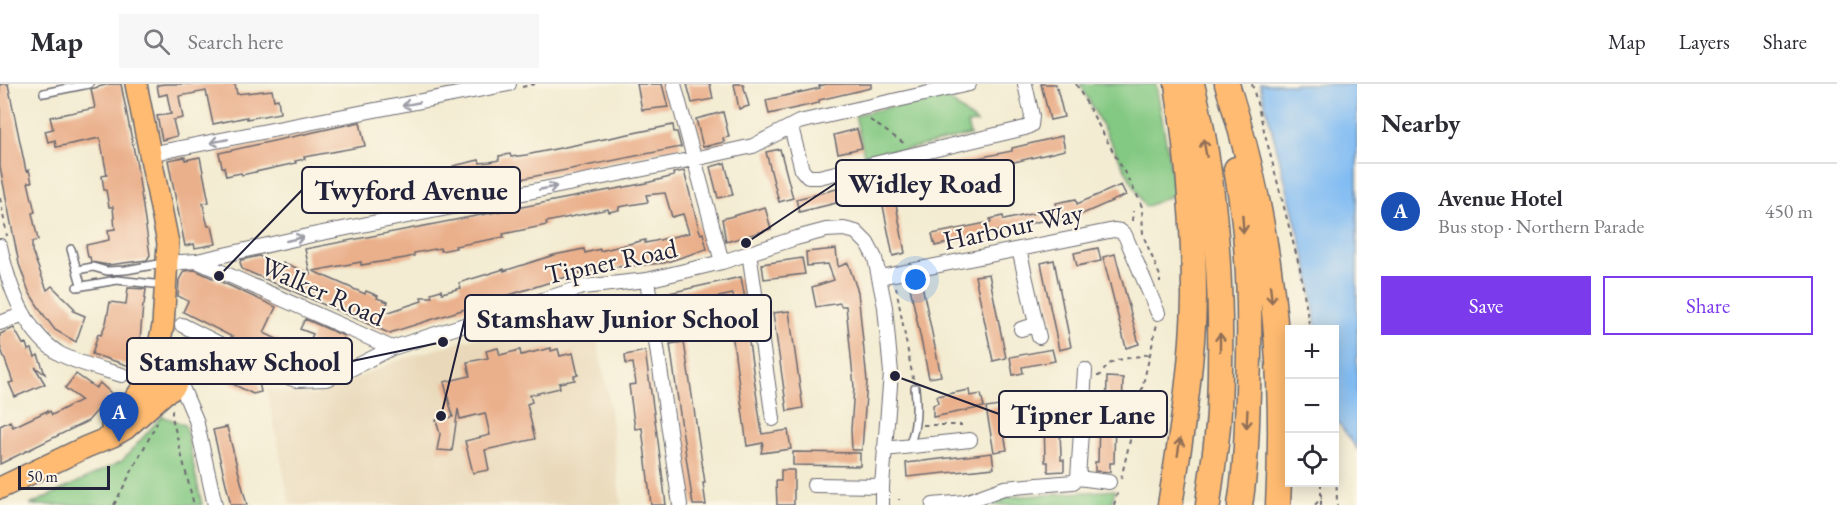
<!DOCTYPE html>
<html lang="en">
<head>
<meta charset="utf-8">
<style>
	body { margin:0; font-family:"EB Garamond",serif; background:#f7f7f7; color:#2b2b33 }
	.controls { position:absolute; right:18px; bottom:18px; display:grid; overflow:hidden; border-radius:0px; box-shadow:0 3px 15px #0003 }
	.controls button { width:54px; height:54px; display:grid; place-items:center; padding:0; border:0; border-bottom:2px solid #e1e1e2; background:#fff; color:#2b2b33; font:30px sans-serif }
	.scale { position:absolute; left:18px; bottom:15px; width:92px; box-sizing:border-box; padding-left:6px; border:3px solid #22223b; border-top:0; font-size:16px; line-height:21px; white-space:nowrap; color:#22223b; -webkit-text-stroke:4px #fcf5e5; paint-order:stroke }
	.you { position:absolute; left:916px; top:196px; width:21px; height:21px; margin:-15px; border:4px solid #fff; border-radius:50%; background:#1a73e8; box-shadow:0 0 0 9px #1a73e833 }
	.badge { display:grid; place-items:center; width:39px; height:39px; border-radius:50%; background:#7c3aed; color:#fff; font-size:20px; font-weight:700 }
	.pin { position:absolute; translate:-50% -50px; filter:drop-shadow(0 2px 3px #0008) }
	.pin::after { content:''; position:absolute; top:32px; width:21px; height:18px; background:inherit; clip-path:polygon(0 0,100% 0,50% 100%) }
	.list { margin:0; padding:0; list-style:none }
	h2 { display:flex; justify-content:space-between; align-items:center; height:78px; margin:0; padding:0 24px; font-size:26px }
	h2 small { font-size:20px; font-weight:400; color:#7c7c81 }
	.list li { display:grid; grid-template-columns:39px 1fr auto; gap:18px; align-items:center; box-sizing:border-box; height:96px; padding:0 24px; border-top:2px solid #e1e1e2 }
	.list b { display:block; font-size:22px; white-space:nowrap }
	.list p { margin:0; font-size:20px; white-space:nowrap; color:#7c7c81 }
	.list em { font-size:20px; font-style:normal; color:#7c7c81 }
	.actions { display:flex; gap:12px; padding:18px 24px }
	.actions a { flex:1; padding:14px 0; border:2px solid #7c3aed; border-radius:0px; text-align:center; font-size:21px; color:#7c3aed }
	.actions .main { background:#7c3aed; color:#fff }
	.icon { flex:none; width:33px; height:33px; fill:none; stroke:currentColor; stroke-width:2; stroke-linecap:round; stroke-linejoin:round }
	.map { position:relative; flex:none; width:1357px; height:421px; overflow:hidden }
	header { display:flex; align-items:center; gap:36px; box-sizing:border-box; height:84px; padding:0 30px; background:#fff; border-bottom:2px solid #e1e1e2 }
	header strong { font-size:28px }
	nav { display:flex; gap:33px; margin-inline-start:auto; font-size:21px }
	.search { width:420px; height:54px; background:#f7f7f7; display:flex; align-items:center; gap:15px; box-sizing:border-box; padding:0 21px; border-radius:0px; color:#7c7c81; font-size:22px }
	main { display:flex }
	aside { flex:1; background:#fff }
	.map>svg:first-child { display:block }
	.built { fill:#e9d9ba }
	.green { fill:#84c983; stroke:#53765f; stroke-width:1.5 }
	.water { fill:#81bcf3; stroke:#526f97; stroke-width:1.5 }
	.building { fill:#eab08c; fill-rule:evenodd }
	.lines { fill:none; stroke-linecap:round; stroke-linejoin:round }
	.service-casing { stroke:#6b6970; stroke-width:10 }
	.minor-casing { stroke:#6b6970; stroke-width:16 }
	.primary-casing { stroke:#6b6970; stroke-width:24 }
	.motorway-casing { stroke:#6b6970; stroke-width:27 }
	.path { stroke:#6b6970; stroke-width:2; stroke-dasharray:4.5 4.5; stroke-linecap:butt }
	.service { stroke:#fff; stroke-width:7 }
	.minor { stroke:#fff; stroke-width:14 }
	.primary { stroke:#ffbb71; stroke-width:21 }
	.motorway { stroke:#ffbb71; stroke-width:24 }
	.oneway { stroke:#9c9ca7 }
	.oneway2 { stroke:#906e56 }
	.labels { text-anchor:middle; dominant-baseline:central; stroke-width:4.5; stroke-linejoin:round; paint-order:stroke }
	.street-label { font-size:27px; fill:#22223b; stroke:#fcf5e5 }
	.leader { fill:none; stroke:#22223b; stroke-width:2 }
	.callout-dot { fill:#22223b; stroke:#fcf5e5; stroke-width:2 }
	.callout { fill:#fcf5e5; stroke:#22223b; stroke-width:2 }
	.callout-label { font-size:28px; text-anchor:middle; font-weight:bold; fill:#22223b }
</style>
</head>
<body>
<header>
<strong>Map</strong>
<div class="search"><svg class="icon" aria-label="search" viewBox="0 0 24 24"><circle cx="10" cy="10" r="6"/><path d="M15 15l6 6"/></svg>Search here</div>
<nav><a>Map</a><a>Layers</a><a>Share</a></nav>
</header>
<main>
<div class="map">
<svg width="1357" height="421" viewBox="0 0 1357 421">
	<rect width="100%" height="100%" fill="#fcf5e5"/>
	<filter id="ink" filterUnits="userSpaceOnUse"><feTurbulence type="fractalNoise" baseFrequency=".0167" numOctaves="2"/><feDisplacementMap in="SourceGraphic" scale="12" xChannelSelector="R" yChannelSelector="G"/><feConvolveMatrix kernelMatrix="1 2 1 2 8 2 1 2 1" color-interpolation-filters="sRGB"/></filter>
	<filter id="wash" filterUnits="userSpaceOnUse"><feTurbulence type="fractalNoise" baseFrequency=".008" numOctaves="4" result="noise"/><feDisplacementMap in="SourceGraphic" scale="24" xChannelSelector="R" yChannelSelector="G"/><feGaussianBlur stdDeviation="1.35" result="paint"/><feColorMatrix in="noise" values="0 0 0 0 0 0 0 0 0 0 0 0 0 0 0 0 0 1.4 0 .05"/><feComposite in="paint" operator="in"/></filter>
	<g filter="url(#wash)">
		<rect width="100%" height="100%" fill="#f3ecd2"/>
		<path class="built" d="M587,211L608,310L621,421H290L267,305L316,312L399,276L507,244Z"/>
		<path class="green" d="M1080,0H1156L1175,110L1145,123Z
			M943,11L977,39L967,40L970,51L865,75L855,31Z
			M162,332L185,341L202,421H30L122,377Z
			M1115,406L1111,421H993L995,414Z"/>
		<path class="water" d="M1260,0H1357V365L1335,334L1334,246L1316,245L1310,193Z"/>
		<g id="blocks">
			<path class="building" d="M0,0H8L26,87L29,86L32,98H28L35,128L32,129L38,156L32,158V167L47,206L52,202L75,225L73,227L85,232L76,258L55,246L43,230L29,208L19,180L0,83Z
				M109,0H121L137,82L150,171L147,176L108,181L91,178L90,173H88L86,161L109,156L108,146L115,145L113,123H109L106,106H104L102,92L107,91L100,54L56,63L55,56L48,58L45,47L53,45L50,33L95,24L91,5Z
				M165,0H235L237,10L272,6L274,16L278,15L280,29L247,35V33L213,40L206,7L179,12L183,34L173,36L177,52L162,56L157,32L171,30L167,10L159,12L157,1Z
				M637,0H662L668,23L642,26Z
				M687,0H710L713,15L692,19Z
				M734,0H743L749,22L739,25Z
				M827,0H871V4L819,16V19L769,30L766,16L820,4L819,2Z
				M1041,0H1056L1064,33L1050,36Z
				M723,28L729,53L723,54L724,58L703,63L696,35Z
				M360,38L365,62L304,73L305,75L295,77L296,79L242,91L241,89L226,92L224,83H222L219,69Z
				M673,41L674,48H677L681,63L456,108L453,82L479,76L480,79L490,78L499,76V72L510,70L511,73L526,71Z
				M857,45L862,64L838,69L834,51Z
				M1062,52L1065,66L1010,79L1011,81L995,85L961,93V90L903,104V106L894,109L905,169L893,172L881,112L854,119L853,115L799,128L796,115L845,103L846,107L904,92L903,89L1012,67V64Z
				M780,65L793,114L779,118L766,68Z
				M185,73V76L200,73L209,118L203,119L205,131L208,142H212L216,160L195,164L194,160L185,162L168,76Z
				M725,79L733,111L718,114L710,83Z
				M684,87L699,145L701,150L703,149L707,165L664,179L615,183L576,190L392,248L391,250L242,185L240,178L241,176L259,172L282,183L283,178L310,190L305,165L646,99L674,92L673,89ZM665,109L672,133L683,130L689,149L655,157L645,159V156L600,167V165L585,169L584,165L554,171L504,187V185L465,197L459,199L461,204L442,209L441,206L431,209L432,213H421L422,217L383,230L388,218L377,214L378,212L366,207L365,210L313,187L361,178V181L405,174L414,172V169L440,164L441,167L456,164L455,162L504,153L503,150L547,141L546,138L608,125L609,128L619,126V123L648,118L646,111Z
				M1121,101L1126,111L1080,131V133L1059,137L1058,133L935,162L932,150L991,138L990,135L1003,132L1004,136L1057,124L1056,119L1076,115L1077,120Z
				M765,123L771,145L726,158L722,135Z
				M1098,164L1101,177L1077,182L1074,169Z
				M836,165L838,183L848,179L858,208L867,297L862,366H852L851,346L854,303L846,222H841L840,219L816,223L812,203L834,196L828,180L807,182L806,168Z
				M1115,170L1139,260L1126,264L1103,173Z
				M802,174L805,190L764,195L762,180Z
				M1054,176L1071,263L1059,266L1041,179Z
				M195,186L276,223L264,249L300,266L293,280L259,264L258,266L183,228L188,217L178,212L179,196L184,187Z
				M989,190L1006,274L993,277L975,192Z
				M741,193L748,231L737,233L733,210L663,225L660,211Z
				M922,201L941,292L929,294L910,203Z
				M128,204L146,205L144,221H143L140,256L136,262L138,263L133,280L131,279L130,282L92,270L98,250L101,251L106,239L110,218L126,220Z
				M789,227L803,324L787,327L773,229Z
				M305,235L344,252L341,259L348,262L344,272L339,270L338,272L329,268L328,270L308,261L313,250L300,245Z
				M746,237L762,350L788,346L791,365L761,369L763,359L747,362L731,241Z
				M14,244L23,260L26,259L28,266L32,265L35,273L38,271L45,290L35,283L45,300L15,313L9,299L13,298L0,262V250Z
				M684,258L705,399H703L706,421H693L670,260Z
				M201,262L256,290L253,295L259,298L261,308L253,310L192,280Z
				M498,264L500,271L520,266L521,271L551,264V267L558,265L560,272L573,269L578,291L574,292L575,296L559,299L560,304L530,311L532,318L527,320L535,355L485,366L489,386L473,389L465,357L490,351L485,329L460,335L458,325L452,367L437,366L440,350L436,336L453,333L444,298L470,292L467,278L488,274L486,267Z
				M1052,265L1055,277L1022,283L1023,289L1013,291L1010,273Z
				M645,267L658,357L666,421H651L642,344L635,345L633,331L629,301L636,300L633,279L626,280L625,271Z
				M76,290L96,304L100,299L112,310L88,337L0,380V342L10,337L13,343L47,327V329L50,327L52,331L81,316L65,304Z
				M1107,293L1123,294L1122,332H1106Z
				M969,306L970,312L981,310L984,323L933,333V321L938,319L937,312Z
				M1063,315L1066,330L1065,349H1060L1061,370V376H1064V387L1048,388V378H1045L1044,333H1049V324H1055L1054,316Z
				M999,322L1007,366L994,368L986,324Z
				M1099,333L1115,334L1114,379H1110V388L1095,387V378H1098Z
				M227,343L247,421H231L213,346Z
				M793,368L860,369V382L793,381Z
				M992,369L994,384L907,393L906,379Z
				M781,386H794V421H777L776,397H781Z"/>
		</g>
	</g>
	<g filter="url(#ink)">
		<use href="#blocks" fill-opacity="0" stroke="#6b6970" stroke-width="1.5"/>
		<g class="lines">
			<g class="service-casing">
				<path id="service" d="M44,9L89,0
					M71,165L80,197
					M77,186L93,183L107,187L126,186L164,179
					M77,203L117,196L163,201
					M908,363C917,346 917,322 915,304"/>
			</g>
			<g class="minor-casing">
				<path id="minor" d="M674,0L722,178
					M791,43L802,86L808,93H819L1025,44L1031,41L1032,32L1025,0
					M149,70L509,0
					M0,162C8,200 24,248 60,270C79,280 102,285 122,291
					M1019,165L1039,253
					M749,168L773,335
					M197,177L312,151L694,75L753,62L799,38L969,0
					M167,179L197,177L392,264
					M880,193L1114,146L1120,147L1125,151L1158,229
					M647,196L680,421
					M0,239L24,230
					M182,241L281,291L296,296L326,295L345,288L392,264L583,203L647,196L722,178L796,154L826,146L844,145L856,148L867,159L875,174L885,223L891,289L882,402V421
					M1021,245L1036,241
					M178,294L196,336L215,421
					M884,365L970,356
					M1078,394L1109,398
					M814,401L882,402
					M933,421L965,418L1004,404L1073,398L1078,394L1085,286"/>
			</g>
			<g class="primary-casing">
				<path id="primary" d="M136,0L168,159L163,242L153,287
					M151 295a13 13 0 1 1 26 0a13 13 0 1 1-26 0Z
					M112,342L125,329L151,292
					M0,404L86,363L113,352L125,345L166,308"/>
			</g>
			<g class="motorway-casing">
				<path id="motorway" d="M1192,0C1218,103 1223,220 1219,326C1218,358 1211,390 1208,421
					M1227,0C1270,135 1286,279 1278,421
					M1236,85C1250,157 1251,233 1248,307C1247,345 1246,384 1240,421
					M1170,421C1181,352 1193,283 1194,213C1194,141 1188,71 1177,0"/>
			</g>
			<path class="path" d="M1076,0L1138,113L1142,123L1143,151L1160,192V199
				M1252,0L1300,185L1310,246
				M522,3L535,0
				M870,36L905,60
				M0,114L7,152
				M1132,137L1133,127
				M896,203L913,295
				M1097,292H1099L1109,280L1118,276L1150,270
				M172,326V333L194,421
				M923,341H962
				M1336,375L1337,421
				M1121,395L1157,240
				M899,416V415
				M114,421L157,339
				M1114,421L1117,409
				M1315,421L1322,413
				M1321,421V398"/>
			<use href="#service" class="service"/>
			<use href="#minor" class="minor"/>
			<use href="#primary" class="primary"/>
			<use href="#motorway" class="motorway"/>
		</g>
		<defs><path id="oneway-shaft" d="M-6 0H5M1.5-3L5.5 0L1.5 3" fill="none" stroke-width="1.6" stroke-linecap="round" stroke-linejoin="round" transform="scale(1.5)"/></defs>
		<g class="oneway">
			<use href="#oneway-shaft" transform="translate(411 20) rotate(169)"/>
			<use href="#oneway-shaft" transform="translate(219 57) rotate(169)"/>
			<use href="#oneway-shaft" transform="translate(548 104) rotate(-11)"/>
			<use href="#oneway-shaft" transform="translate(295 155) rotate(-13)"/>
		</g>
		<g class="oneway2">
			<use href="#oneway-shaft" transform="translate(1205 64) rotate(-100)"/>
			<use href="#oneway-shaft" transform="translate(1243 140) rotate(86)"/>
			<use href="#oneway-shaft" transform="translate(1271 210) rotate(84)"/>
			<use href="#oneway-shaft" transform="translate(1220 258) rotate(-90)"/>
			<use href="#oneway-shaft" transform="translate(1247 335) rotate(93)"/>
			<use href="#oneway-shaft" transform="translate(1179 363) rotate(-81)"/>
		</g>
	</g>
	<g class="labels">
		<g class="street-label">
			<text transform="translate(1013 142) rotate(-12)">Harbour Way</text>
			<text transform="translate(611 177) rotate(-12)">Tipner Road</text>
			<text transform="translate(323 207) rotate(24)">Walker Road</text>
		</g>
	</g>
	<path class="leader" d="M746 159L836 99M219 192L302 106M441 332L465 234M443 258L352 277M895 292L999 330"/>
	<g class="callout-dot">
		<circle cx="746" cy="159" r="6"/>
		<circle cx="219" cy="192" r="6"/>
		<circle cx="441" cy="332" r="6"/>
		<circle cx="443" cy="258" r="6"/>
		<circle cx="895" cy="292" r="6"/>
	</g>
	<g class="callout">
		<rect x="836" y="76" width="178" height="46" rx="6"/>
		<rect x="302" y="83" width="218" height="46" rx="6"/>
		<rect x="465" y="211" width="306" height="46" rx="6"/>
		<rect x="127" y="254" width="225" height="46" rx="6"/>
		<rect x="999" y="307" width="168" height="46" rx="6"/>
	</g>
	<g class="callout-label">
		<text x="925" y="109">Widley Road</text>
		<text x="411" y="116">Twyford Avenue</text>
		<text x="618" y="244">Stamshaw Junior School</text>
		<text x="240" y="287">Stamshaw School</text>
		<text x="1083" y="340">Tipner Lane</text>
	</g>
</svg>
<div class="controls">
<button>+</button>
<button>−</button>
<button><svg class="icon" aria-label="locate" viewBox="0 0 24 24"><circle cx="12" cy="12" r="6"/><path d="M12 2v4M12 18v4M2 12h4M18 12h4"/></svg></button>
</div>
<div class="scale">50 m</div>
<div class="you"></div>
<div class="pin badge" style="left:119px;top:358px;background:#1a4fb4">A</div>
</div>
<aside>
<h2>Nearby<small></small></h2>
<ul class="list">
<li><span class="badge" style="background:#1a4fb4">A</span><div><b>Avenue Hotel</b><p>Bus stop · Northern Parade</p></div><em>450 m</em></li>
</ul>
<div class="actions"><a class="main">Save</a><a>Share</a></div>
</aside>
</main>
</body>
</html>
